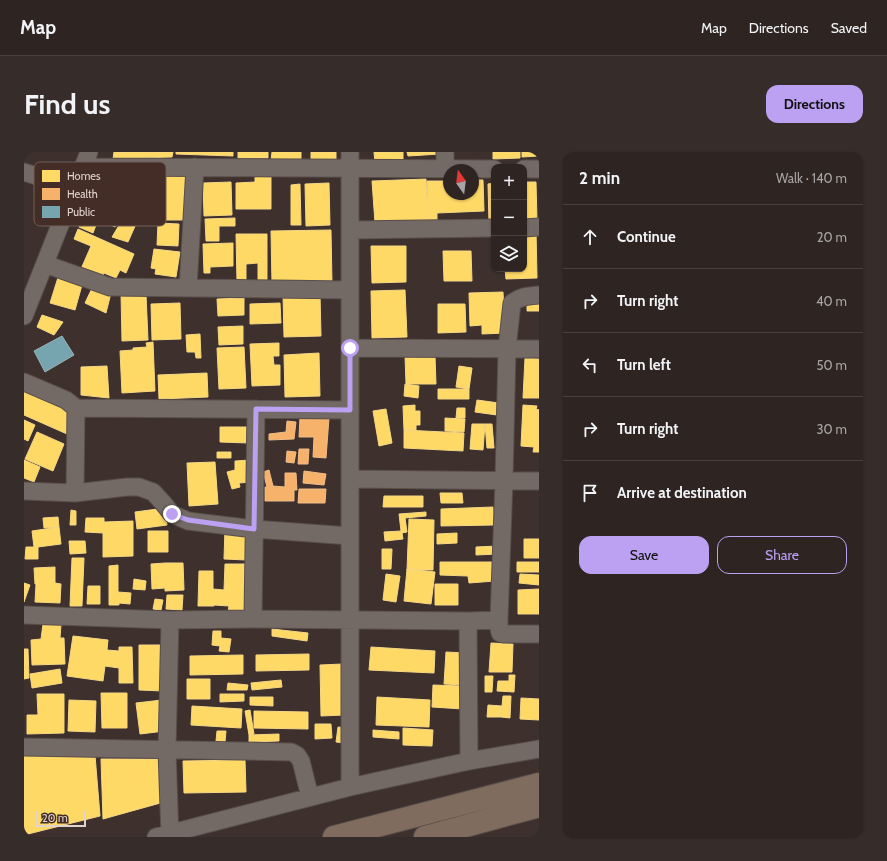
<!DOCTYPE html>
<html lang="en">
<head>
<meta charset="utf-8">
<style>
	body { margin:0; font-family:Cabin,sans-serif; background:#362c2a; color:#f1f3f6 }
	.controls { position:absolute; right:12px; top:12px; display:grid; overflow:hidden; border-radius:8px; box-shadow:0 1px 3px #0004 }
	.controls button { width:36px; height:36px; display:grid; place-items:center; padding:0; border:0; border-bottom:1px solid #494140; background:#2e2422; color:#f1f3f6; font:20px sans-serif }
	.compass { position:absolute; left:419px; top:12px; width:36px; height:36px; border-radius:50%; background:#2e2422; box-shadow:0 1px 3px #0004; rotate:346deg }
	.scale { position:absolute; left:12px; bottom:10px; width:50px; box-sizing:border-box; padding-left:4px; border:2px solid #e1d2cd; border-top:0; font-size:11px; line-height:14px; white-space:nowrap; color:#e1d2cd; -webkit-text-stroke:3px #442d26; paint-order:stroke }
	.stop { position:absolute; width:12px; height:12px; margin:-9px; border:3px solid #bca0f2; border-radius:50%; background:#fff }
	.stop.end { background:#bca0f2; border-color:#fff; box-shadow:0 1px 4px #0008 }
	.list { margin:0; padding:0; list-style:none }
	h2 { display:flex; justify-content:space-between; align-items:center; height:52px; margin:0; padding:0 16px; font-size:17px }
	h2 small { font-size:13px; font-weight:400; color:#a7a4a5 }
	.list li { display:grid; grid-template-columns:26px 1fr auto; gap:12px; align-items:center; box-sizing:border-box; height:64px; padding:0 16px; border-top:1px solid #494140 }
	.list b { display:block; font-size:15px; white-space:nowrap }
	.list em { font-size:13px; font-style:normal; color:#a7a4a5 }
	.actions { display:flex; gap:8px; padding:12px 16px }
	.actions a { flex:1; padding:9px 0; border:1px solid #bca0f2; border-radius:12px; text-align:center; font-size:14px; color:#bca0f2 }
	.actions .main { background:#bca0f2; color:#111 }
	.icon { flex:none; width:22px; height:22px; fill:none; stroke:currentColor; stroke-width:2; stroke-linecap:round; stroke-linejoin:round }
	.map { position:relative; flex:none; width:515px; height:685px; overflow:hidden; border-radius:12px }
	header { display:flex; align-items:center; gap:24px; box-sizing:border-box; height:56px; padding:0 20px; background:#2e2422; border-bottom:1px solid #494140 }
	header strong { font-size:19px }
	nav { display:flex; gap:22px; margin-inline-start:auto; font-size:14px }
	.intro { display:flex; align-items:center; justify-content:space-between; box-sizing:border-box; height:96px; padding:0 24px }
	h1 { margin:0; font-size:28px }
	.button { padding:10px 18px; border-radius:12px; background:#bca0f2; color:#111; font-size:14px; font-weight:700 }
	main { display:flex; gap:24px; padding:0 24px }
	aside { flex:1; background:#2e2422; border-radius:12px; box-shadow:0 1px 3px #0004 }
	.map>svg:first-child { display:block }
	.homes { fill:#ffd966; stroke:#f6d785 }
	.health { fill:#f6b26b; stroke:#f0bc88 }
	.public { fill:#76a5af; stroke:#96b2b8 }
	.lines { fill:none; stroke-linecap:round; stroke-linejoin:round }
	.street-casing { stroke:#594e4a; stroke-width:19 }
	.highway-casing { stroke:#594e4a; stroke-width:24 }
	.street { stroke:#736965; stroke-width:17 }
	.highway { stroke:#7f6c5e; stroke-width:22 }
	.route { stroke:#bca0f2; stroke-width:5 }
	.key { fill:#442d26; stroke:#735f58; stroke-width:1 }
	.key-label { font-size:11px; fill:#e1d2cd }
</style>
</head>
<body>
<header>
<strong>Map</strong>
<nav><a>Map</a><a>Directions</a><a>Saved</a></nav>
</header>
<div class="intro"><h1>Find us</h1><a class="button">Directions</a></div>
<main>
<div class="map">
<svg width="515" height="685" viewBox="0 0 515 685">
	<rect width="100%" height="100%" fill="#3d302d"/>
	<path class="homes" d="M90,0H149L148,5L89,7Z
		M152,0H209V4L152,2Z
		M214,0H244V6H214Z
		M248,0H277V9L247,8Z
		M287,0H312V10L287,9Z
		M350,0H379V10L351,11Z
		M383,0H416V2L384,4Z
		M469,0H496V6L469,7Z
		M498,0H515V4L498,5Z
		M140,21H168L163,68H141V60H138V43H141Z
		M231,23H247V57H212V31L231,30Z
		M402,27L404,68L351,71L348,29Z
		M449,28H459L460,59L413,61V68H404L403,29H425V42H449Z
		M207,30L208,63L180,64L179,31Z
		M500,30H512L513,69L500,70Z
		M305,31L306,73L282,74L281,32Z
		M470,31V70L465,71L464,32Z
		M276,32L277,73H267V33Z
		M86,55L98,61L91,75L79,69Z
		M103,60L116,63L104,90L88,85Z
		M211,66V74H195V89H182L181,67Z
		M58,67L72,73L69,81L55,75Z
		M134,71L155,72L154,94L133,93Z
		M54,77L110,102L102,121L96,118L92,126L80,121L78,126L57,117L67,94L50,87Z
		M307,78L308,131L248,132L247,79Z
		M500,78H512L513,126L482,127L481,117H500Z
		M212,82H243V129H234V111L222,112V130H213Z
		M209,91V114L186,115V121H180L179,92Z
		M347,94H382V130L348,131Z
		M130,97L156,100L152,125L131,122L132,117L127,116Z
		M419,99H447L448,129H420Z
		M36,119L60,126L51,158L26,151Z
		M70,132L87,141L82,161L61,151Z
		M381,138L383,185L348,186L347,139Z
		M479,140L481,181L458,182V173L446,174L445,141Z
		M97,142H122L124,188L98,189Z
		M296,142L297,184L260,185L259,144Z
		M220,146V163L194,164L193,147Z
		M503,146H515V159H503Z
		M156,151L157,187L128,188L127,152Z
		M256,151L257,171L226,172V152Z
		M414,152H441L442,180L414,181Z
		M18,163L39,170L30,183L13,175Z
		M219,174V192L195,193L194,175Z
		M176,182L177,206H172L171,200H163L162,183Z
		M129,190L131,239L98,241L96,199L109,198V196L123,195L122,191Z
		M255,191V204H249L250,213H256V233L228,234L226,192Z
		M220,195L222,236L195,237L193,196Z
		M295,201L296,244L261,245L260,203Z
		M381,204H411L412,232H382Z
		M501,206L515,207V246H499Z
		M83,214L85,246L57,243V215Z
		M435,214L448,216L445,237L432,235Z
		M183,221L184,245L135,247L134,223Z
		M381,232L395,234L394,246L380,244Z
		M0,233L47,255L43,282L0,263Z
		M414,237H445V247H414Z
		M453,248L475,251L473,263L451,260Z
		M391,253V259H396V273H392V278H380L379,254Z
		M499,253L513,254L512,257L515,258V300H509L510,295L497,294Z
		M433,256H441V266H432Z
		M362,257L368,291L355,294L349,259Z
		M421,266L441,267L440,280L421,279Z
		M0,268L11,273L4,289L0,287Z
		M448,272H461L459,298L446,297Z
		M461,272H468L470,296H463Z
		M196,275H224V291L196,290Z
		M380,278L440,281L439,299L380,296Z
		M13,280L40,292L29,319L1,307Z
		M193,300H207V306H193Z
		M0,308L16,315L10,330L0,326Z
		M226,308L228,330L215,331L216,335L208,337L203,320L211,318V309Z
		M191,310L194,352L165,354L163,311Z
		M416,341H438L439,351H417Z
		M360,344H399V355H359Z
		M469,355L470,373L417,374V357Z
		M141,356L143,373L113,377L111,360Z
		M47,358L52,359V373H46Z
		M402,360V364L381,366L383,380L378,381L379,387L361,389L360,380L377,379L375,362Z
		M34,365L35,375L20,376L19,366Z
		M62,366H80V370L109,369V404L79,405V381L61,380Z
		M385,367L410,368L409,418H383Z
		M35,375L37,392L14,395V407H1L2,395H10L8,379Z
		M201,376L223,377L222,408L200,407Z
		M124,379H144V400H124Z
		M433,381V391L413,392V382Z
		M500,387H515V406H500Z
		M45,389H61L62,401L46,402Z
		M474,394V402L452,403V395Z
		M358,397H368L367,417H358Z
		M48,406H60L58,454H46Z
		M416,410H470L471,429L445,431L444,424L416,423Z
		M493,410H515V420H493Z
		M141,411H159L160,438L141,439V436L128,437L127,412Z
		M201,412H225L224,461L204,460L205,454L190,453V454H174L175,419H189V437L200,438Z
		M94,413V440L107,441L106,452L95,451V453H85V414Z
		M31,415V431L37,432L36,451L11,450L12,432H11L10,416Z
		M383,417L411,420L407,452L380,449Z
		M362,422L376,424L372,450L359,448Z
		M496,422L515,423V433L495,431Z
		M110,427L122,429L121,438L109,437Z
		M0,431L6,433L0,450Z
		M411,432H434V453H411Z
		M64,434H76V452H63Z
		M515,437V462H494V438Z
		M143,443H159L158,458L142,457Z
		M131,447L139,448L137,458L129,457Z
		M19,472L37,473L36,486H40L41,512L8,513L7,488L17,487Z
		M248,477L284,481L283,489L248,484Z
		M189,479H197V486L207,487L205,500L195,499L196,494L188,493Z
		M49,484L84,488L83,498L95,499V495H108L109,531H95V516L81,514L79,529L43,524Z
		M467,491L489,492L488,520H465Z
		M115,493H139V539L115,538Z
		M347,495L411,499L410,521L345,518Z
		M0,497H4L5,526L0,527Z
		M422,500L442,501L440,533L420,532Z
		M285,502V518L232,519V503Z
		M219,503V522L166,523V504Z
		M318,512L320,563L297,564L296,513Z
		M36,517L38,531L8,536L6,522Z
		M485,523H491L490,540L473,539L474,529H485Z
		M461,524H469L468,540H461Z
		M163,527H186V547H163Z
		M257,528L258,535L228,538L227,531Z
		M204,531L224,533L223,538H203Z
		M409,533L439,534V557L408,555Z
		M77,541H103V576H78Z
		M13,542H40V581L3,582V563H14Z
		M196,542H220V549L196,550Z
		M479,544H487L486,566L477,565Z
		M226,545H249V554L226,553Z
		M353,545L406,548L405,575L352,573Z
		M497,546L515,547V568L496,567Z
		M45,548L72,549L71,580L44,579Z
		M138,548L141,579L116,582L112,551Z
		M464,553L478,554L477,565H463Z
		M168,554L218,557L217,576L167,573Z
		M226,558L230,582L225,583L221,559Z
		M230,559L284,560V577L230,576Z
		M291,572H307L308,586L291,587Z
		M314,575L323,576L321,591L312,590Z
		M379,576L409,578L408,594L379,593Z
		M349,578L375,580V587L349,585Z
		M193,579H202L201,590L192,589Z
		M255,582V589L225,590V583Z
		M0,603H71L76,664L0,683Z
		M77,607H139L140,650L79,667Z
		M221,608L222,640L160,641L159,609Z"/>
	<path class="health" d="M276,265L305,266L302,306L289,305L290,285H275Z
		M263,269L272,270L270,287L245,288V282L262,280Z
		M275,297H285L284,312H274Z
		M263,299L272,300L270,311L262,310Z
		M245,318L249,334L261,335V321H272L273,338H270V349H241V335H243L239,320Z
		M280,319L302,322L300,333L279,331Z
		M275,337H302L301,351H274Z"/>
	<path class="public" d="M38,184L50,203L21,220L10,199Z"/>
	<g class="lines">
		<g class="street-casing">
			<path id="street" d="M326,0V635
				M421,0V17
				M60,15L470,17
				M500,17H515
				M0,20L51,36
				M500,76L515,75
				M326,78L470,76
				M21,112L86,135L326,138
				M164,136L171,15
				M515,143C504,144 497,144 488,151L483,197L480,328L475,468V477L476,481L480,482H515
				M0,164L65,0
				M326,196L515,197
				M0,230L42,248L52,256L326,258
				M326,327L515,329
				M0,339L51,341L103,335H115L129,340L140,352L148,362L164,369L230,377L326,384
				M51,341L52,256
				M0,463L146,468L229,467L444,469L475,468
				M229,467L232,257
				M444,469L445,609
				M0,595L267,600L273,603L277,609L286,645
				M132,685L326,635L445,609L515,597
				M146,685L143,598L146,468"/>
		</g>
		<g class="highway-casing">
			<path id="highway" d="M310,685L515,632
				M401,685L515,654"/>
		</g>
		<use href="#street" class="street"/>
		<use href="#highway" class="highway"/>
	</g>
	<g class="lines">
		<path class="route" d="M148,362L164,368L230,377L232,257L326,258V196"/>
	</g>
	<rect x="10" y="10" width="132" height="64" rx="6" class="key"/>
	<rect x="18" y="18" width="18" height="12" fill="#ffd966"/>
	<rect x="18" y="36" width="18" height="12" fill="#f6b26b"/>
	<rect x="18" y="54" width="18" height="12" fill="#76a5af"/>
	<g class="key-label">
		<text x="43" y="28">Homes</text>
		<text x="43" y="46">Health</text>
		<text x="43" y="64">Public</text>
	</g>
</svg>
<div class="controls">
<button>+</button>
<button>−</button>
<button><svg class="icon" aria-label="layers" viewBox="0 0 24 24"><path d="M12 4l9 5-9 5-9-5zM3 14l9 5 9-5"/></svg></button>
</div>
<svg class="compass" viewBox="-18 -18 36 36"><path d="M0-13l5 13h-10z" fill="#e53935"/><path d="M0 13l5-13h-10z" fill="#a7a4a5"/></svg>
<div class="scale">20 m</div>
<div class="stop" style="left:326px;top:196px"></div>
<div class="stop end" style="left:148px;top:362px"></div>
</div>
<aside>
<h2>2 min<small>Walk · 140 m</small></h2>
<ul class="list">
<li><svg class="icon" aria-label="ahead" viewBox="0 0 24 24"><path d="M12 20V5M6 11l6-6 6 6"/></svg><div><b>Continue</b></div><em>20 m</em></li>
<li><svg class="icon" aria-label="right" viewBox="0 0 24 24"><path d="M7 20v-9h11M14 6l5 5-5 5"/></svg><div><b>Turn right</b></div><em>40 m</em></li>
<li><svg class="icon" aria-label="left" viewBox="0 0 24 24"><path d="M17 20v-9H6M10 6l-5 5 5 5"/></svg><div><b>Turn left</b></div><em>50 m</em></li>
<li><svg class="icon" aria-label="right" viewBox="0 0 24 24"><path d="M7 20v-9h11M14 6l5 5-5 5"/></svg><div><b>Turn right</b></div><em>30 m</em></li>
<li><svg class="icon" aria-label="arrive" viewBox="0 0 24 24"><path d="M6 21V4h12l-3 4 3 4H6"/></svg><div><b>Arrive at destination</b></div></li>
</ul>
<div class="actions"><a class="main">Save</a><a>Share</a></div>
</aside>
</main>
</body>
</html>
